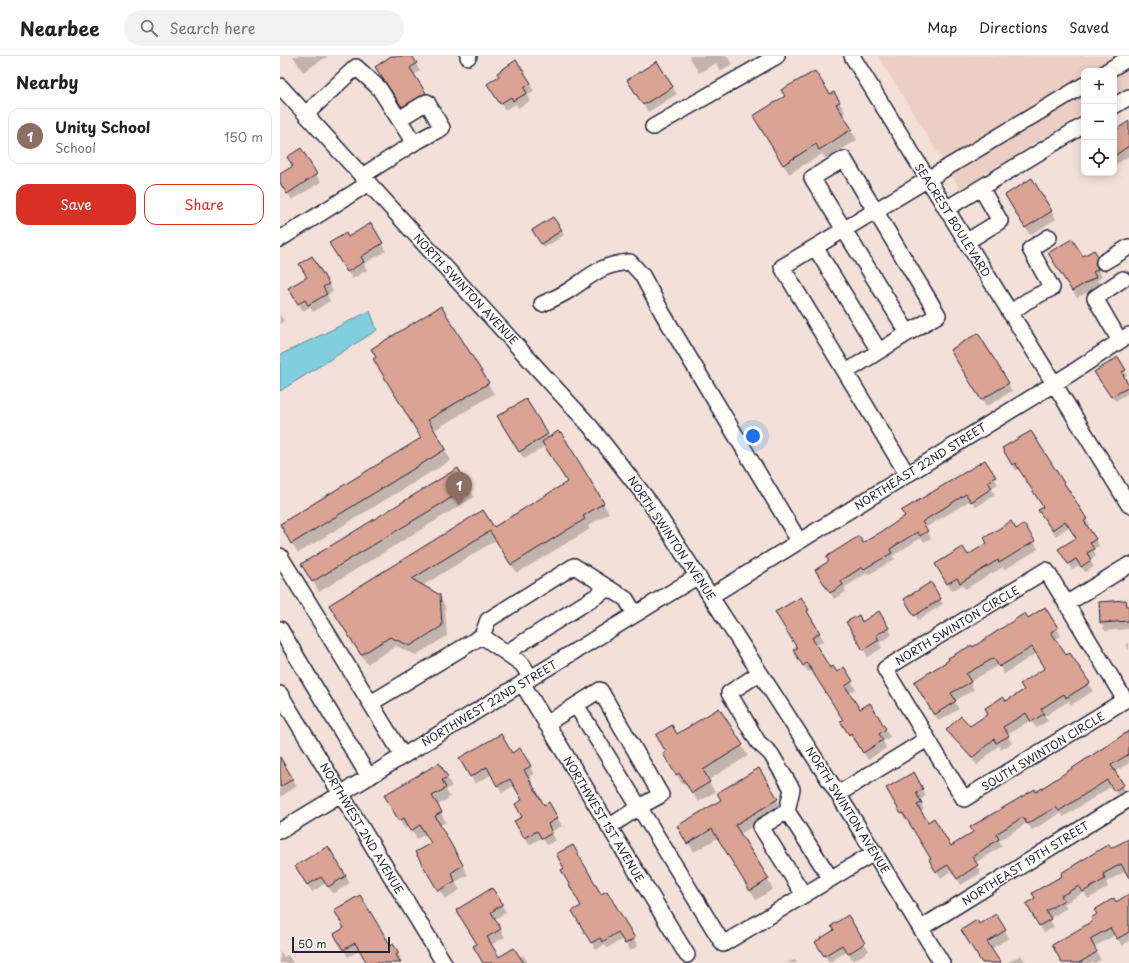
<!DOCTYPE html>
<html lang="en">
<head>
<meta charset="utf-8">
<style>
	body { margin:0; font-family:"Playpen Sans",sans-serif; background:#f2f2f2; color:#222 }
	.controls { position:absolute; right:12px; top:12px; display:grid; overflow:hidden; border-radius:8px; box-shadow:0 2px 10px #0003 }
	.controls button { width:36px; height:36px; display:grid; place-items:center; padding:0; border:0; border-bottom:1px solid #e0e0e0; background:#fff; color:#222; font:20px sans-serif }
	.scale { position:absolute; left:12px; bottom:10px; width:98px; box-sizing:border-box; padding-left:4px; border:2px solid #22223b; border-top:0; font-size:11px; line-height:14px; white-space:nowrap; color:#22223b; -webkit-text-stroke:3px #fdfcf7; paint-order:stroke }
	.you { position:absolute; left:473px; top:380px; width:14px; height:14px; margin:-10px; border:3px solid #fff; border-radius:50%; background:#1a73e8; box-shadow:0 0 0 6px #1a73e833 }
	.badge { display:grid; place-items:center; width:26px; height:26px; border-radius:50%; background:#d93025; color:#fff; font-size:13px; font-weight:700 }
	.pin { position:absolute; translate:-50% -33px; filter:drop-shadow(0 1px 2px #0008) }
	.pin::after { content:''; position:absolute; top:21px; width:14px; height:12px; background:inherit; clip-path:polygon(0 0,100% 0,50% 100%) }
	.list { margin:0; padding:0; list-style:none }
	h2 { display:flex; justify-content:space-between; align-items:center; height:52px; margin:0; padding:0 16px; font-size:17px }
	h2 small { font-size:13px; font-weight:400; color:#767676 }
	.list li { display:grid; grid-template-columns:26px 1fr auto; gap:12px; align-items:center; box-sizing:border-box; height:56px; margin:0 8px 8px; padding:0 8px; border:1px solid #e0e0e0; border-radius:12px }
	.list b { display:block; font-size:15px; white-space:nowrap }
	.list p { margin:0; font-size:13px; white-space:nowrap; color:#767676 }
	.list em { font-size:13px; font-style:normal; color:#767676 }
	.actions { display:flex; gap:8px; padding:12px 16px }
	.actions a { flex:1; padding:9px 0; border:1px solid #d93025; border-radius:12px; text-align:center; font-size:14px; color:#d93025 }
	.actions .main { background:#d93025; color:#fff }
	.icon { flex:none; width:22px; height:22px; fill:none; stroke:currentColor; stroke-width:2; stroke-linecap:round; stroke-linejoin:round }
	.map { position:relative; flex:none; width:849px; height:907px; overflow:hidden }
	header { display:flex; align-items:center; gap:24px; box-sizing:border-box; height:56px; padding:0 20px; background:#fff; border-bottom:1px solid #e0e0e0 }
	header strong { font-size:19px }
	nav { display:flex; gap:22px; margin-inline-start:auto; font-size:14px }
	.search { width:280px; height:36px; background:#f2f2f2; display:flex; align-items:center; gap:10px; box-sizing:border-box; padding:0 14px; border-radius:22px; color:#767676; font-size:15px }
	main { display:flex }
	aside { flex:1; background:#fff }
	.map>svg:first-child { display:block }
	.built { fill:#eccec4 }
	.water { fill:#80cede; stroke:#5a899d }
	.shadow { fill:#0003 }
	.building { fill:#dba394; stroke:#22223b }
	.lines { fill:none; stroke-linecap:round; stroke-linejoin:round }
	.minor-casing { stroke:#22223b; stroke-width:18 }
	.minor { stroke:#fdfcf7; stroke-width:15 }
	.labels { text-anchor:middle; dominant-baseline:central; stroke-width:3; stroke-linejoin:round; paint-order:stroke }
	.street-label { font-size:11px; fill:#22223b; stroke:#fdfcf7 }
</style>
</head>
<body>
<header>
<strong>Nearbee</strong>
<div class="search"><svg class="icon" aria-label="search" viewBox="0 0 24 24"><circle cx="10" cy="10" r="6"/><path d="M15 15l6 6"/></svg>Search here</div>
<nav><a>Map</a><a>Directions</a><a>Saved</a></nav>
</header>
<main>
<aside>
<h2>Nearby<small></small></h2>
<ul class="list">
<li><span class="badge" style="background:#8d6e63">1</span><div><b>Unity School</b><p>School</p></div><em>150 m</em></li>
</ul>
<div class="actions"><a class="main">Save</a><a>Share</a></div>
</aside>
<div class="map">
<svg width="849" height="907" viewBox="0 0 849 907">
	<rect width="100%" height="100%" fill="#f3e1d9"/>
	<filter id="ink" filterUnits="userSpaceOnUse"><feTurbulence type="fractalNoise" baseFrequency=".025" numOctaves="2"/><feDisplacementMap in="SourceGraphic" scale="8" xChannelSelector="R" yChannelSelector="G"/><feConvolveMatrix kernelMatrix="1 2 1 2 8 2 1 2 1" color-interpolation-filters="sRGB"/></filter>
	<g filter="url(#ink)">
		<path class="built" d="M598,0H849V30L834,39V15H804V57L680,133Z"/>
		<path class="water" d="M90,255L97,274L0,335V299Z"/>
		<path class="shadow" d="M13,0H48L23,16Z
			M113,0H131L140,15L134,19L150,45L127,58L101,18Z
			M409,0H447L452,8L440,15L436,7L419,17Z
			M236,6L254,35L247,40L250,45L238,52L236,48L225,54L213,36L221,21Z
			M392,31L397,38L368,56L353,32Z
			M554,37L565,56L562,59L577,84L546,103L542,98L509,118L480,70L506,40H550Z
			M849,66V100L835,109L834,76Z
			M21,94L41,126L12,144L0,125V119L14,110Z
			M752,124L776,163L750,179L726,140Z
			M273,162L284,179L264,192L253,174Z
			M90,169L106,195L84,208L87,214L72,223L55,195L68,182Z
			M813,195L821,208L819,215L822,221L817,224L820,229L797,242L774,205L803,202Z
			M32,201L53,235L47,239L50,245L33,256L30,251L23,255L10,232L28,221Z
			M0,258L4,265L0,268Z
			M676,302L728,327L732,335L706,351Z
			M838,303L847,319L843,321L849,331V337L835,345L818,321Z
			M102,317L208,328L214,338L153,375L171,404L18,497L0,469L142,382Z
			M245,344L270,383L323,447L329,457L308,470L310,473L237,517L216,484L142,530L160,540L165,550L167,580L136,599L116,590L87,608L56,558L214,472L288,427L265,390L244,403L222,368Z
			M723,393L806,463L810,469L807,471L819,490L813,493L816,500L810,504L814,511L805,516L800,509L792,514L779,493L797,482L790,470L776,480L763,460L764,451L740,412L736,414Z
			M705,405L718,428L711,432L715,439L696,451L691,444L645,472L651,482L644,486L641,482L612,500L615,503L588,519L587,517L564,532L566,536L554,543L537,514L609,472Z
			M178,414L194,441L39,536L23,509Z
			M736,474L754,485L758,493L724,514L723,511L685,533L682,529L672,535L656,508L687,501Z
			M651,528L663,548L638,564L626,543Z
			M520,542L544,585L535,590L550,614L556,618L564,613L576,633L569,637L580,654L605,673L610,681L603,685L606,692L588,704L576,684L574,686L566,673L564,664L533,614L528,616L515,595L518,593Z
			M846,545L849,550V573L825,575L821,567L820,547Z
			M599,557L612,579L599,587L602,592L588,601L568,567H582Z
			M748,563L777,572L781,580L775,584L785,601L790,598L813,635L791,649L789,645L765,660L768,665L756,672L751,664L727,679L732,687L721,694L719,689L697,709L667,674L689,671L745,635L766,612L757,597L724,618L719,609L690,626L694,634L674,645L679,653L659,665L639,634L692,592Z
			M849,587V594L846,588Z
			M439,653L468,700L428,724L435,736L418,746L406,726L402,728L384,698L387,697L397,679Z
			M849,675V707L834,716L846,736L839,741L832,730L783,761L781,757L752,774L747,767L719,785L722,790L695,807L701,817L681,829L672,814L661,822L654,811L652,803L628,763L625,764L607,732L634,717L646,740L639,744L644,753L640,756L647,767L671,791Z
			M240,694L254,718L247,722L264,751L269,748L282,770L271,776L276,784L267,789L262,782L249,789L236,766L244,761V744L235,729L222,737L212,718L195,728L181,702L232,698Z
			M0,703L17,730L0,741Z
			M159,708L172,730L166,734L170,741L157,750L166,766L159,770L188,819L175,826L180,834L165,843L137,796L152,787L146,778L137,783L130,770L125,773L105,739Z
			M479,713L502,753L460,778L493,833L476,844L438,782L414,796L398,770L442,744Z
			M849,784V820L846,815L826,826L828,831L808,843L804,836L784,848L787,852L769,863L774,871L764,877L748,848Z
			M47,791L70,827L53,838L46,827L32,836L16,810Z
			M212,833L226,856L214,864L225,881L211,889L219,902H239L243,899L248,907H204L198,888Z
			M326,836L358,890L350,895L343,883L327,892L325,888L316,894L294,856Z
			M849,839V885L842,890L835,879L814,891L821,904L815,907H784L814,866Z
			M568,861L589,895L573,905L567,895L549,907L537,886L555,875Z
			M699,870L725,875L729,882L711,893L705,907H703Z
			M55,879L110,891L118,898L122,905L121,907H84L87,905L80,894L68,901Z
			M0,895L4,901L8,899L13,907H0Z
			M741,899L746,907H727Z
			M515,904L517,907H505Z"/>
		<path class="building" d="M111,0H132L137,7L130,12L146,37L122,51L95,11Z
			M236,4L251,27L244,32L247,37L233,45L231,41L220,48L207,28L219,20L217,17Z
			M377,5L393,31L363,49L347,24Z
			M535,15L550,38L554,36L560,46L556,48L572,73L539,94L536,88L503,109L473,60L505,40L501,34Z
			M849,65V90L834,100V75Z
			M21,92L37,118L7,138L0,127V118L13,110L7,101Z
			M752,122L772,155L745,172L725,139Z
			M273,161L282,174L261,188L252,174Z
			M91,167L103,187L81,201L84,206L67,216L49,187L66,177L68,181Z
			M792,183L803,200L814,194L818,200L815,207L818,213L813,216L816,221L792,235L768,197Z
			M32,200L49,228L43,231L47,238L28,249L25,244L18,248L8,232L27,221L19,208Z
			M161,250L209,327L148,364L166,393L11,488L0,468L141,382L95,306L93,303L96,301L91,293Z
			M698,277L729,327L701,344L670,294Z
			M838,301L846,314L842,316L849,331L831,341L814,316Z
			M246,343L268,378L239,396L217,360Z
			M278,375L280,377L281,376L324,447L303,460L305,463L231,509L210,475L132,523L160,539L162,570L130,590L110,581L81,599L49,549L203,454L214,471L287,426L262,386Z
			M751,375L807,463L804,465L816,483L810,487L814,493L807,497L811,504L801,511L796,503L788,508L778,493L796,482L785,465L772,474L758,454L763,451L735,407L732,409L722,392Z
			M705,404L716,421L708,426L712,432L691,446L686,438L642,466L648,475L640,480L637,476L610,493L612,497L584,513L582,511L561,525L563,529L550,537L535,514L549,505L546,501L579,480L583,487L609,471L625,460L621,455Z
			M178,412L189,431L32,526L21,508Z
			M731,465L736,473L744,468L755,485L719,507L718,504L680,527L677,522L667,528L655,508L683,491L688,499L707,487L704,482Z
			M651,526L661,543L634,560L624,543Z
			M521,541L529,554L527,555L540,577L532,582L550,612L553,610L557,616L564,611L573,625L565,630L580,653L590,647L606,673L599,678L603,684L583,697L571,677L569,679L560,665L563,664L527,607L523,610L513,594L517,592L495,556Z
			M846,544L847,550H849V565L820,567L819,546Z
			M765,551L778,572L771,576L786,599L790,597L810,627L786,642L784,638L761,653L764,658L751,666L746,657L723,671L729,680L716,687L714,683L692,702L666,674L681,660L690,670L708,658L705,652L723,641L726,645L744,634L740,628L765,612L752,591L719,611L714,602L686,618L691,626L671,637L676,645L654,659L634,626L669,604L668,602L692,589L693,591L745,557L748,562Z
			M599,555L609,572L596,579L599,584L583,594L566,566L579,559L582,566Z
			M439,652L463,689L423,714L430,726L412,737L399,717L396,719L383,698L386,696L376,679L392,669L397,678Z
			M849,675V698L831,709L844,729L834,735L827,724L779,755L776,751L747,768L743,761L716,778L719,783L692,801L698,809L677,823L668,809L656,816L649,804L651,803L623,757L621,758L606,732L634,716L643,733L636,737L642,747L637,749L648,766L654,762L671,790L693,776L690,771L755,733L756,736Z
			M221,678L232,697L240,692L251,710L244,714L264,749L269,746L278,762L268,768L272,777L262,783L257,775L244,782L234,765L242,761L235,748L242,744L230,723L217,730L207,711L190,721L179,702Z
			M0,701L13,723L0,731Z
			M159,707L168,721L162,724L166,732L152,740L162,756L155,760L183,809L171,817L175,825L158,835L135,796L151,787L140,769L131,775L124,762L119,765L104,739Z
			M479,712L498,743L455,769L489,823L470,835L432,773L407,788L397,770L441,744L437,737Z
			M849,783V822L841,808L823,818L825,823L803,836L799,830L781,840L784,844L766,855L771,863L759,870L746,848L755,842L752,837L782,820L781,817L829,788L831,792Z
			M293,789L321,838L327,835L355,882L345,888L338,876L322,886L320,882L311,887L292,855L301,850L281,814L284,812L276,798Z
			M48,790L66,820L48,831L41,821L27,829L15,810Z
			M212,832L223,848L211,856L221,873L207,881L219,901L234,892L244,907H203L193,890L197,888L176,854Z
			M849,838V876L837,883L830,872L810,883L817,896L799,907H782L772,889L813,865L811,862L817,858L814,854L834,842L836,846Z
			M80,839L111,890L113,888L119,897L116,899L121,907H87L75,887L63,894L54,878L64,872L54,854Z
			M716,858L726,874L707,886L721,907H702L681,874L697,864L699,868Z
			M568,859L585,887L568,898L562,889L544,900L535,886L554,874L551,870Z"/>
		<g class="lines">
			<g class="minor-casing">
				<path id="minor" d="M572,0L849,449
					M188,1L189,0
					M827,15L849,2
					M0,30L310,370L371,448L558,738L662,907
					M834,50L849,41
					M26,58L76,11L99,32L134,87L82,120
					M119,63L147,46L162,72L134,87
					M373,71L497,0
					M666,153L804,69
					M0,183L89,127
					M686,186L720,165L701,132
					M535,191L599,295
					M824,206L849,191
					M262,248C271,244 280,240 288,235C311,220 321,208 350,206L362,219L383,258L519,485
					M730,257L747,245L772,232L750,193L769,181
					M840,285L815,242L843,223
					M566,316L628,277L532,122L564,103L658,259L628,277
					M627,418L502,211L804,29
					M0,500L123,700
					M766,514L845,644L684,743L605,613Z
					M431,540L793,316L849,279
					M786,548L849,509
					M0,573L89,721
					M202,580L208,564L294,510L346,543L355,558
					M226,597L329,532
					M480,617L449,637L478,686L491,698L512,733L507,755L481,771L524,839
					M242,627L407,899
					M0,638L164,907
					M91,647L202,580L242,608L251,622
					M296,649L359,751L329,771
					M266,668L320,634L381,739L359,751L443,888L595,796
					M558,738L647,683
					M507,755L551,823
					M0,775L418,520
					M641,872L849,743"/>
			</g>
			<use href="#minor" class="minor"/>
		</g>
	</g>
	<g class="labels">
		<g class="street-label">
			<text transform="translate(673 164) rotate(58)">SEACREST BOULEVARD</text>
			<text transform="translate(186 233) rotate(47)">NORTH SWINTON AVENUE</text>
			<text transform="translate(640 410) rotate(-32)">NORTHEAST 22ND STREET</text>
			<text transform="translate(392 482) rotate(56)">NORTH SWINTON AVENUE</text>
			<text transform="translate(677 569) rotate(-31)">NORTH SWINTON CIRCLE</text>
			<text transform="translate(209 647) rotate(-31)">NORTHWEST 22ND STREET</text>
			<text transform="translate(763 695) rotate(-31)">SOUTH SWINTON CIRCLE</text>
			<text transform="translate(568 754) rotate(58)">NORTH SWINTON AVENUE</text>
			<text transform="translate(324 763) rotate(59)">NORTHWEST 1ST AVENUE</text>
			<text transform="translate(82 772) rotate(59)">NORTHWEST 2ND AVENUE</text>
			<text transform="translate(745 807) rotate(-32)">NORTHEAST 19TH STREET</text>
		</g>
	</g>
</svg>
<div class="controls">
<button>+</button>
<button>−</button>
<button><svg class="icon" aria-label="locate" viewBox="0 0 24 24"><circle cx="12" cy="12" r="6"/><path d="M12 2v4M12 18v4M2 12h4M18 12h4"/></svg></button>
</div>
<div class="scale">50 m</div>
<div class="you"></div>
<div class="pin badge" style="left:179px;top:449px;background:#8d6e63">1</div>
</div>
</main>
</body>
</html>
